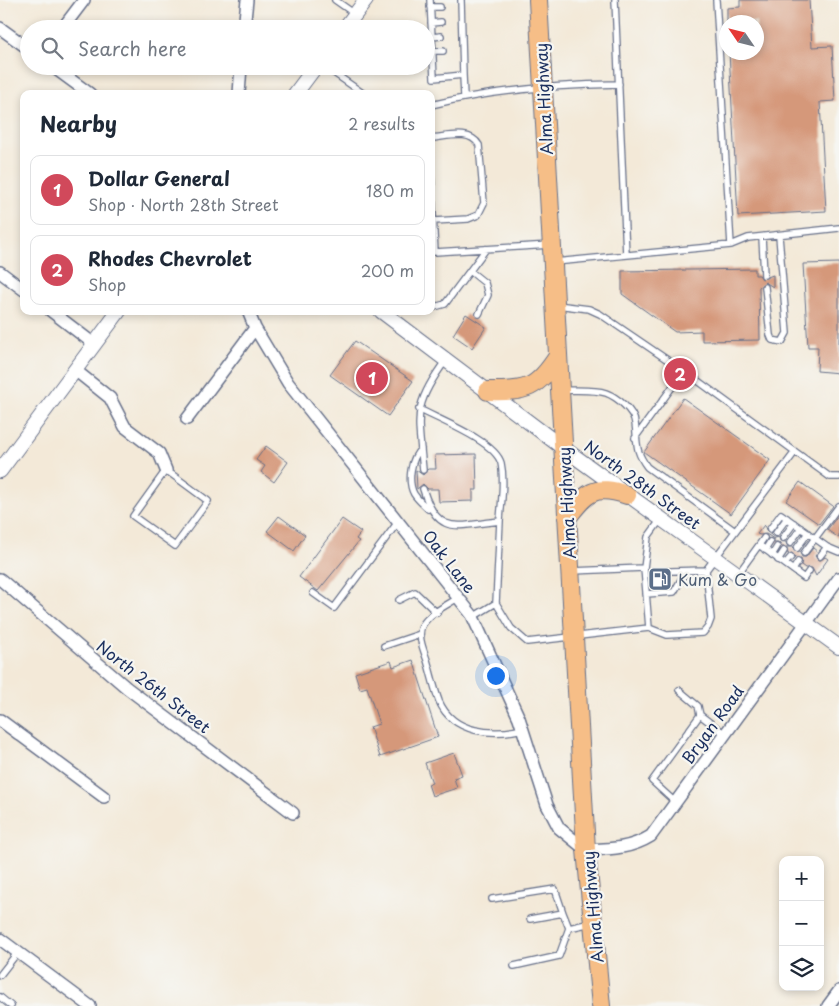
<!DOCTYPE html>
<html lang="en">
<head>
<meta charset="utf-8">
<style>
	body { margin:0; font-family:"Playpen Sans",sans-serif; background:#f2f2f3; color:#1f2937 }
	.controls { position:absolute; right:15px; bottom:15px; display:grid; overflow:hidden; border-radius:10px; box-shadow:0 2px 8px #0003 }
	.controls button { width:45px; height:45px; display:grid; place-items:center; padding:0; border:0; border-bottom:1px solid #e0e1e3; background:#fff; color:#1f2937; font:25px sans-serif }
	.compass { position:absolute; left:719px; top:15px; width:45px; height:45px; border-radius:50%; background:#fff; box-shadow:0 2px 8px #0003; rotate:305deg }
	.you { position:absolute; left:495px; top:675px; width:18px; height:18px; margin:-12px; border:4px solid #fff; border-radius:50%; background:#1a73e8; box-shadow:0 0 0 8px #1a73e833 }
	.badge { display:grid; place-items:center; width:32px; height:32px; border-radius:50%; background:#d1495b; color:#fff; font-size:16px; font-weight:700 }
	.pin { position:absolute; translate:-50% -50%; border:2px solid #fff; box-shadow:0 1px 5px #0006 }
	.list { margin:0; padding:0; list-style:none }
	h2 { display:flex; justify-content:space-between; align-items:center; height:65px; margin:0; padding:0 20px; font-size:21px }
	h2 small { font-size:16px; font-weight:400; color:#747a83 }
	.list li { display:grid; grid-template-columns:32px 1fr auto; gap:15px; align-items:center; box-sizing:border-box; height:70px; margin:0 10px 10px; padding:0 10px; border:1px solid #e0e1e3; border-radius:10px }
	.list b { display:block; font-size:19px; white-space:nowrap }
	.list p { margin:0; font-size:16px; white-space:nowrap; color:#747a83 }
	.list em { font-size:16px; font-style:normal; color:#747a83 }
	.icon { flex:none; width:28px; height:28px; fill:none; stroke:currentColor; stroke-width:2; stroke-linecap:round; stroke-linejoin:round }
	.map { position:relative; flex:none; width:839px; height:1006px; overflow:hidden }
	.search { position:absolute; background:#fff; box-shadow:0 2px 8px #0003; left:20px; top:20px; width:415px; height:55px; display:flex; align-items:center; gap:12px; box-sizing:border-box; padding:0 18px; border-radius:28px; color:#747a83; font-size:19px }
	.panel { position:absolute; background:#fff; box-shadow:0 2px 8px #0003; left:20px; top:90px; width:415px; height:225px; border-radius:10px }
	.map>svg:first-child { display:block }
	.building { fill:#d5987a }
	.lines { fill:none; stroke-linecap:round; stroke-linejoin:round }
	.service-casing { stroke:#677089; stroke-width:8 }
	.minor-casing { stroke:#677089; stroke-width:14 }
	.tertiary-casing { stroke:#677089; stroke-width:16 }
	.primary-casing { stroke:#677089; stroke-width:20 }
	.service { stroke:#fff; stroke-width:5.5 }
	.minor { stroke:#fff; stroke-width:11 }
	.tertiary { stroke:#fff; stroke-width:14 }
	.primary { stroke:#f6be87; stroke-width:18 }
	.labels { text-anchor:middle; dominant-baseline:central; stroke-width:4.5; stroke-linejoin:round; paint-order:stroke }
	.street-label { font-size:16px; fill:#1b2f5e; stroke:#f6f6f2 }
	.service-label { font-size:16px; fill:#4e5e75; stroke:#f6f6f2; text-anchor:start }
</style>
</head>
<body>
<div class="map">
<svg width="839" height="1006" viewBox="0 0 839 1006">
	<rect width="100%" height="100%" fill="#f6f6f2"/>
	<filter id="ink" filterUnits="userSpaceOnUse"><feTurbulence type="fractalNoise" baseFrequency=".02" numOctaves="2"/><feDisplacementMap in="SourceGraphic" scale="10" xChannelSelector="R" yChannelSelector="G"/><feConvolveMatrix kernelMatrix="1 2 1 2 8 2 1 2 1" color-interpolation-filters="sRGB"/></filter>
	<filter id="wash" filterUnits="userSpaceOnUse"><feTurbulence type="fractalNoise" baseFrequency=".0096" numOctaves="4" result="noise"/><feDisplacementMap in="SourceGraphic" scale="20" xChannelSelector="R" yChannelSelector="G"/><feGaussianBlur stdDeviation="1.12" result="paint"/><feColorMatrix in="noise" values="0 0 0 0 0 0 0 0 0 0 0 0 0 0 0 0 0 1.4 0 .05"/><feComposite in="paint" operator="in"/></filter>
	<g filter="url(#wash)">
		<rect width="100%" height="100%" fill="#f3e9d8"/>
		<g id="blocks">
			<path class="building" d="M740,0H809L812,47L832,46L835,101L820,102L826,211L738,216L729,52H756V22H727V8L740,7Z
				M839,263V373L817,371L818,347H808L803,264Z
				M755,269V275H759L762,279L773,275V287L765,282L759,287L760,340L702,341V331L675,332L622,294V271Z
				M466,314L486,327L472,348L453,335Z
				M355,341L413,381L388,416L330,375Z
				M683,398L770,460L731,514L644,452Z
				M266,446L288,462L274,482L261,472L265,466L256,460Z
				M476,454L477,490H473V501L439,502L438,489H428L423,484L417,489L416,470L423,475L428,469H436L435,455Z
				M800,482L833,506L819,524L786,501Z
				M839,514V538L827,530Z
				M279,516L305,535L294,551L267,531Z
				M342,519L361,532L356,539L359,541L318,591L299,577Z
				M764,525L767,532L775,538L779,537L780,541L786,542L788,547H793L794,551L800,552L802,557H806L813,548L818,552L815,556L818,560H821L825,557L828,559L816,576L812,568H805L801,565V558H796L792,553L788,554L787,547H782L779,543H774V539L766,534L760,535L757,534Z
				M413,660L438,737L380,757L370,727L379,724L367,687L360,689L355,673L391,661L393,667Z
				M454,753L462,775L454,778L457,788L432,796L428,784L432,783L425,763Z"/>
		</g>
	</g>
	<g filter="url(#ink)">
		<use href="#blocks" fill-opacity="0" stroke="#677089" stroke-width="1"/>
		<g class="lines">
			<g class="service-casing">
				<path id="service" d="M335,0L355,14
					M430,0L434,78L463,75L464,97
					M461,0L463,75
					M615,0L626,255
					M716,0L731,245
					M430,7H440
					M431,23L441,22
					M432,37L441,36
					M433,51H443
					M324,66L364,94
					M431,105C493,90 555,85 619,84
					M431,138C447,137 470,129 479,145L484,203L478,215L468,219L434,221
					M431,176L435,252L550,245
					M762,237L764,275
					M555,262L731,245L748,238L839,228
					M470,271L485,283L488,295L479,314
					M765,287L770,335L772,340L782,342L787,333L779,236
					M557,305L589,309L600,314L694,378L830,477H839
					M431,308L445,304L486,249
					M563,390C576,391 594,389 606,393C617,397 634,411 635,423C638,443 634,449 647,467L735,531
					M419,409C439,420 495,441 501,463C505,481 501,503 500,521C458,525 438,538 423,489
					M635,438L684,371
					M421,449C411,458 407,481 414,494C418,500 423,504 428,509
					M166,470L208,501L175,546L133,516Z
					M423,470C418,415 412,406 446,360
					M770,529L781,514L827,547
					M776,533L787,518
					M783,538L794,523
					M790,543L801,528
					M759,545L764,538
					M797,548L808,533
					M765,550L770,542
					M804,553L839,506
					M772,555L777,547
					M820,556L827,547L839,552
					M778,560L784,551
					M785,564L791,557
					M644,568L648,537L661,519
					M793,570L798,562
					M671,571L706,570
					M738,574L759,545L804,578L809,571
					M313,593L334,608L398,522
					M646,594L674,592L686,571
					M458,598C447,605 428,614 422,626C417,636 424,651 427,660C431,673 434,688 439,701C453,734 493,736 523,729
					M399,600L415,592L437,613
					M496,603L511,628L527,642L649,628L644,568L572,571
					M473,617L496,603L500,521
					M649,628L667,635L703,633L708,627L711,619L706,570L795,452
					M384,646L420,634
					M679,690L698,706L700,715
					M675,802L652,781L700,715L725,734
					M492,899L555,889L563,913
					M530,919L563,913L569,928L591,923
					M514,966L559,956L569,928
					M0,975L18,952
					M0,997L11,1006"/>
			</g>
			<g class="minor-casing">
				<path id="minor" d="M0,28L29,49
					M62,29L84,0
					M244,29L247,0
					M52,66L90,94
					M239,94L241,66
					M0,272L24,290
					M51,311L94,344
					M248,311L255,328L288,383L472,615L519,718L547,805L559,828L586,850C610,849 630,849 651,836L839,578
					M75,370L110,398L125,427L159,453L166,470
					M187,419L255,328
					M0,579L127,688L293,813
					M0,720L104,797
					M0,939L90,1006
					M828,1006L839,991"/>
			</g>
			<g class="tertiary-casing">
				<path id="tertiary" d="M344,29L366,0
					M295,94L316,66
					M381,311L563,448L839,647
					M0,471L119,311"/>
			</g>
			<g class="primary-casing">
				<path id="primary" d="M538,0L586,850L601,1006
					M488,391C526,392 537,389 558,356
					M567,518C587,492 594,484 627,495"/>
			</g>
			<use href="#service" class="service"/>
			<use href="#minor" class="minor"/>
			<use href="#tertiary" class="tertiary"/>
			<use href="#primary" class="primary"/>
		</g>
	</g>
	<defs>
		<g id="fuel-square" transform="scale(1.25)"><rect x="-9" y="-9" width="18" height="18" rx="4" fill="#5c6f8a" stroke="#f6f6f2"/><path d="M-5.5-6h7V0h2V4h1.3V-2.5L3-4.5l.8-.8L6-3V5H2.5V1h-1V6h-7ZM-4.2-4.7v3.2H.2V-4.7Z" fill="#fff"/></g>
	</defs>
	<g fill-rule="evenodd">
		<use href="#fuel-square" x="660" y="579"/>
	</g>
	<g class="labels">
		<g class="street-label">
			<text transform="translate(543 99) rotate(-93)">Alma Highway</text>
			<text transform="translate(643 484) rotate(36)">North 28th Street</text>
			<text transform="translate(566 503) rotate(-93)">Alma Highway</text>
			<text transform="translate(450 561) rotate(52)">Oak Lane</text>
			<text transform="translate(154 686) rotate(38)">North 26th Street</text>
			<text transform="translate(712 724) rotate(-54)">Bryan Road</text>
			<text transform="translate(592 907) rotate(-95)">Alma Highway</text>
		</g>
		<g class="service-label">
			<text x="678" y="579">Kum &amp; Go</text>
		</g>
	</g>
</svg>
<div class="controls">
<button>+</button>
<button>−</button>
<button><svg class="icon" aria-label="layers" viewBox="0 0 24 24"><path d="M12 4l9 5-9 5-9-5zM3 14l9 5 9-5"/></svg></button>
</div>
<svg class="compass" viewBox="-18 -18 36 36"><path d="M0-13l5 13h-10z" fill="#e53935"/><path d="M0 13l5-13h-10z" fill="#747a83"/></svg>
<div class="you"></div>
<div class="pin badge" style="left:372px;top:378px">1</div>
<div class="pin badge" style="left:680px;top:374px">2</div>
<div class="search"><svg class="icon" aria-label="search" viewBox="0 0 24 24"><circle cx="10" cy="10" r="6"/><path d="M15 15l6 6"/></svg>Search here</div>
<section class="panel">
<h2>Nearby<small>2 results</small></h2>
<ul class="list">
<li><span class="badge">1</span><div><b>Dollar General</b><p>Shop · North 28th Street</p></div><em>180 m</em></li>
<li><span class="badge">2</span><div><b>Rhodes Chevrolet</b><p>Shop</p></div><em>200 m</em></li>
</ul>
</section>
</div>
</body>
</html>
